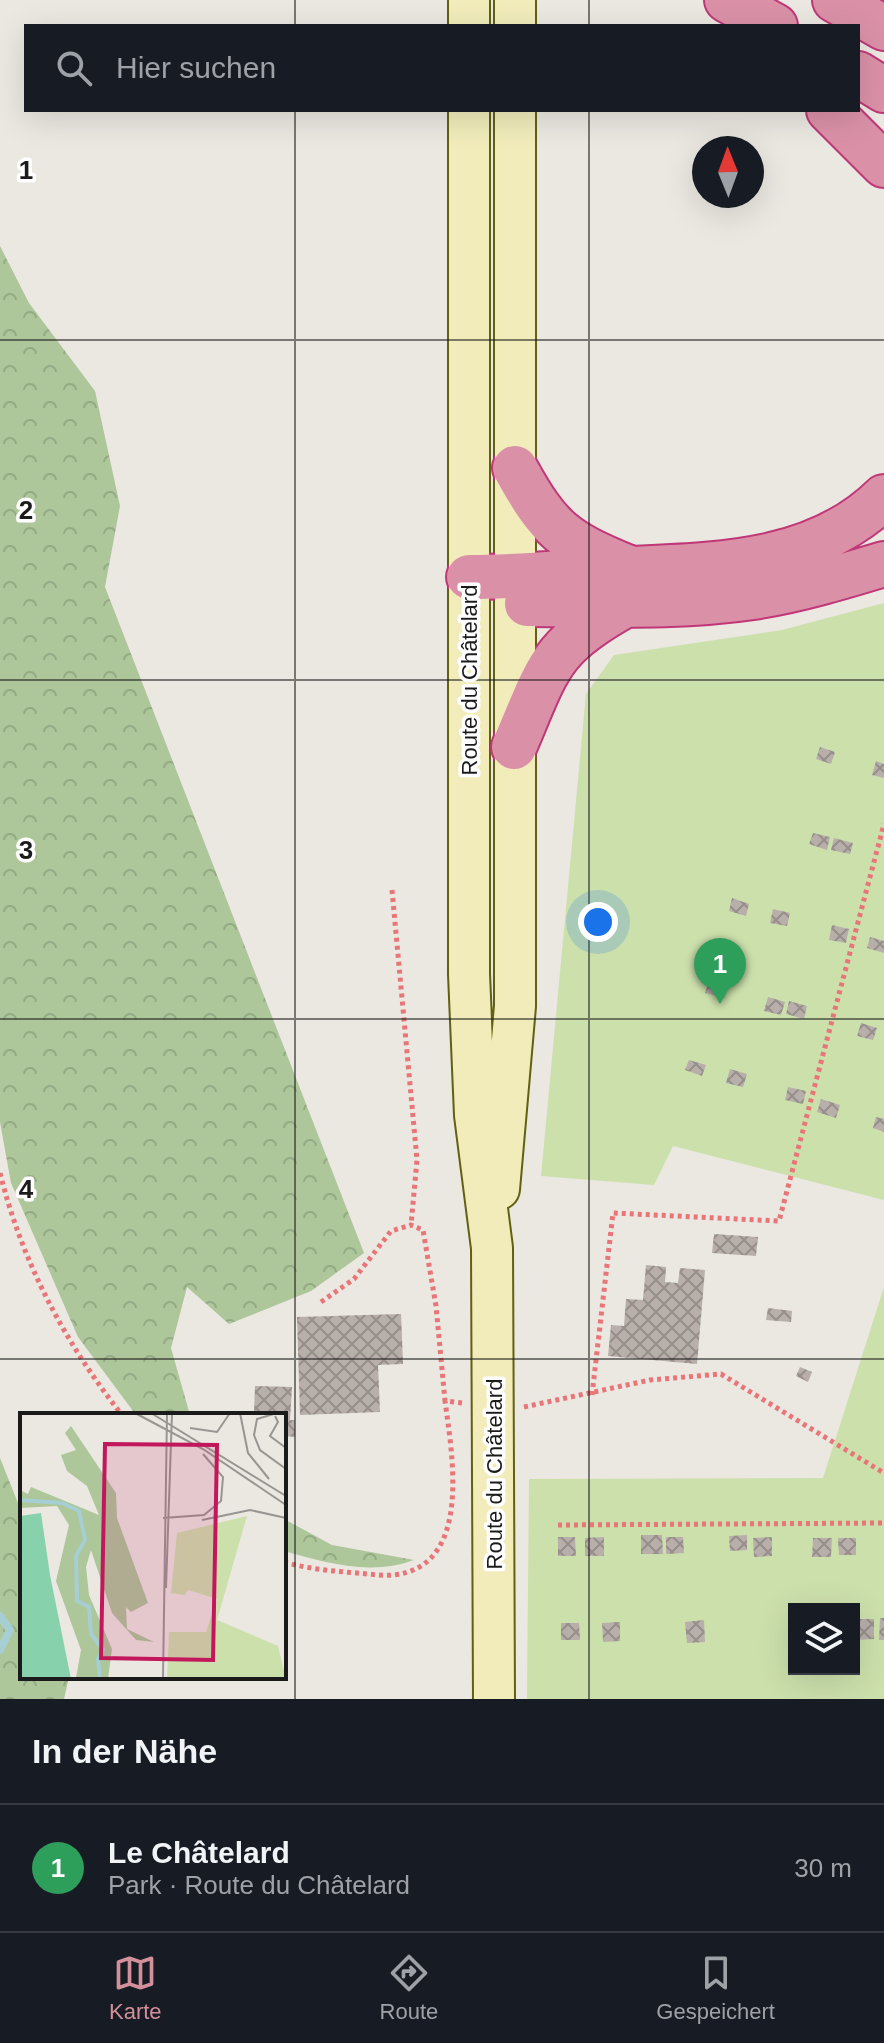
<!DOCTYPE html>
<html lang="de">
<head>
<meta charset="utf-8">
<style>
	body { margin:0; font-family:Arial,sans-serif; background:#242831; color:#f1f3f6 }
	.controls { position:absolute; right:24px; bottom:24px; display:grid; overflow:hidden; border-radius:0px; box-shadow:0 8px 32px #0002 }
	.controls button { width:72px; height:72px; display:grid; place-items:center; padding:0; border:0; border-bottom:2px solid #363941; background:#171b24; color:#f1f3f6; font:40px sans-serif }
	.compass { position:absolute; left:692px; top:136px; width:72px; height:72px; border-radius:50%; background:#171b24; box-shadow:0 8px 32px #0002; rotate:359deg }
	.you { position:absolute; left:598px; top:922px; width:28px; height:28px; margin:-20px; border:6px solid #fff; border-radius:50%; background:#1a73e8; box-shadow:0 0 0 12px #1a73e833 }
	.badge { display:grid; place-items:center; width:52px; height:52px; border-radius:50%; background:#d3909a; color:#fff; font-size:26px; font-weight:700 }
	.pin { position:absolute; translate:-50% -66px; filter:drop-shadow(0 2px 4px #0008) }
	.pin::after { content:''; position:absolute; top:42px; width:28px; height:24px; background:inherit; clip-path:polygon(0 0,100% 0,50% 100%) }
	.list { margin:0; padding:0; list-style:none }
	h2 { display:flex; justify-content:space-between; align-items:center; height:104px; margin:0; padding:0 32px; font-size:34px }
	h2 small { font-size:26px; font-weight:400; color:#9ea1a6 }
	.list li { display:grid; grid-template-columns:52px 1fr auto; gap:24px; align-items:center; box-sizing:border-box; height:128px; padding:0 32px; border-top:2px solid #363941 }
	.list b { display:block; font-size:30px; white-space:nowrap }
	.list p { margin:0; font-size:26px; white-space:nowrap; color:#9ea1a6 }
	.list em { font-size:26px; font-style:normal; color:#9ea1a6 }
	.icon { flex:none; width:44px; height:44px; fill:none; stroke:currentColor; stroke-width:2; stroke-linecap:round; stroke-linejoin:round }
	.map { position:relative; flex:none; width:884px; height:1699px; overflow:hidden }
	.search { position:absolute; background:#171b24; box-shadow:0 8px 32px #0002; left:24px; right:24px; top:24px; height:88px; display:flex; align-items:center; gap:20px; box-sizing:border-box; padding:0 28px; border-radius:0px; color:#9ea1a6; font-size:30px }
	.sheet { height:232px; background:#171b24 }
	nav { display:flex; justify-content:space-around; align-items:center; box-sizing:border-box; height:112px; border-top:2px solid #363941; background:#171b24; font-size:22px; color:#9ea1a6 }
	nav a { display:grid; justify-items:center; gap:4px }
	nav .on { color:#d3909a }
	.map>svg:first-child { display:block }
	.forest { fill:url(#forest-crowns) }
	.garden { fill:#cce0ac; fill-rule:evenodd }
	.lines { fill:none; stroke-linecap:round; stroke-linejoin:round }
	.stream { stroke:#a6cfd4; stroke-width:8 }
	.building { fill:url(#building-cross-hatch) }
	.secondary-casing { stroke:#626111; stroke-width:44 }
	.motorway-casing { stroke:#c03777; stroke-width:48 }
	.path { stroke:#e87578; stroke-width:5; stroke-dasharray:4 4; stroke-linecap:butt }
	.secondary { stroke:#f1ecba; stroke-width:40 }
	.motorway { stroke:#da91a8; stroke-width:44 }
	.grid { fill:none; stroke:#1b1b1b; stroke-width:2; stroke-opacity:0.55 }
	.labels { text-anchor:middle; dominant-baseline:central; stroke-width:7; stroke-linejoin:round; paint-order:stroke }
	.street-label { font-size:22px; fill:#1b1b1b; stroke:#fff }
	.inset-river { fill:none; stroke:#a6cfd4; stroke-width:4 }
	.inset-road { fill:none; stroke:#989592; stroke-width:2 }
	.view { fill:#c2185b; fill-opacity:0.15; stroke:#c2185b; stroke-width:4 }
	.inset-edge { fill:none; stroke:#1b1b1b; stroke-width:4 }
	.grid-label { font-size:26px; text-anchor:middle; font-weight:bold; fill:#1b1b1b; stroke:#fff; stroke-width:7; stroke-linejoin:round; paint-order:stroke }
</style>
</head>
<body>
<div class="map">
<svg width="884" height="1699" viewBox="0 0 884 1699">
	<defs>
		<pattern id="forest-crowns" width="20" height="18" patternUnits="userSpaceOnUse" patternTransform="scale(2)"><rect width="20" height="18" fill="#adc69a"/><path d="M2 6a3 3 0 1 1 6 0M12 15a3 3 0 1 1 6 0" fill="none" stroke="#94aa84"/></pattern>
		<pattern id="building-cross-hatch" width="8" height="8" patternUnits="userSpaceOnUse" patternTransform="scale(2)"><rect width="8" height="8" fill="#b8afab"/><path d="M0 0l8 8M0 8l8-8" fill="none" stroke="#958e8a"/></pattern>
	</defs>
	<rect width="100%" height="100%" fill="#ebe7e1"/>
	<path class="forest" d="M0,246L29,303L95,391L120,506L105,587L364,1253L311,1291L229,1324L187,1287L171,1348L190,1415H136L78,1337L11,1183L0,1122Z
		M0,1458L22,1513V1677H69L64,1699H0Z
		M284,1519L332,1545L414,1560C371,1576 327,1563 284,1551Z"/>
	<path class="garden" d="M884,603V1200L673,1146L654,1185L541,1176L586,694L614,655L782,630Z
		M884,1287V1699H527L529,1479L823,1478ZM794,1609H854V1669H794Z"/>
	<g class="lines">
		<path class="stream" d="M0,1616L10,1630L0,1650"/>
	</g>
	<path class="building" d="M820,747L835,752L831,764L816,759Z
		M876,761L884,764V778L872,775Z
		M813,833L830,837L827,850L809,844Z
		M834,838L853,843L850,854L831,850Z
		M732,898L749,904L746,916L729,911Z
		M773,909L790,913L787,926L770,923Z
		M832,925L849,929L846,943L829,940Z
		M870,937L884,941V953L867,948Z
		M709,981L727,986L724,998L705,993Z
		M768,997L785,1002L781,1015L764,1011Z
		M789,1001L807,1006L804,1019L786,1014Z
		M861,1023L877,1028L873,1040L857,1036Z
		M689,1060L706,1065L702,1076L685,1070Z
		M730,1069L747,1074L743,1087L726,1083Z
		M788,1087L806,1091L803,1104L785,1100Z
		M821,1099L840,1105L836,1118L817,1112Z
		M876,1117L884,1119V1132L873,1128Z
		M714,1234L758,1237L756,1256L712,1253Z
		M646,1265L666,1267L665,1282L678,1283L680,1268L705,1270L697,1364L608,1356L611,1325L624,1326L626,1299L643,1300Z
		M768,1308L792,1311L791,1322L766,1320Z
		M401,1314L403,1364L378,1365L380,1412L300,1415L297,1317Z
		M800,1367L812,1372L808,1382L796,1376Z
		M255,1386L292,1387L290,1420H295V1437L284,1436V1415H254Z
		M641,1535H662L663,1554H641Z
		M747,1535V1550L730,1551L729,1536Z
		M558,1537H575L576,1556H558Z
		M604,1537V1556H585V1538Z
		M666,1537H683L684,1553L666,1554Z
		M772,1537V1556L754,1557L753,1538Z
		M813,1538H832L831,1557H812Z
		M838,1538H856V1555H839Z
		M880,1618H884V1640H879Z
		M854,1619H874V1639L855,1640Z
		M704,1620L705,1642L687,1643L685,1622Z
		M620,1622V1641L603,1642L602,1623Z
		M561,1623H579L580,1640H561Z"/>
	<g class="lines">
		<g class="secondary-casing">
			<path id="secondary" d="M469,26V0
				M515,26V0
				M469,110V974L475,1115L492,1248L494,1699
				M499,1189L515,1006V110"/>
		</g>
		<g class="motorway-casing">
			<path id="motorway" d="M727,0L775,26
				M835,0L884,28
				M858,74L884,90
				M829,110L884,165
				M515,468C549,530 563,541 629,568
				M469,577C524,577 578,571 633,569C721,565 817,563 884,497
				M527,604C602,604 679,608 753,597C798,590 841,577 884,564
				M514,747C548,668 548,647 627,604"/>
		</g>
		<path class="path" d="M392,890L417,1160L411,1225
			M0,1173C22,1262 65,1343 122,1415
			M321,1302L354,1279L391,1231L411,1225L423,1230L436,1306L445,1401
			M592,1395L613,1213L779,1221L884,824
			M524,1407L650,1380L721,1374L884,1473
			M558,1525L884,1523
			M284,1562C308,1569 332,1571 357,1573C369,1574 382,1576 394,1575C473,1566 452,1454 445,1401L462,1403"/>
		<use href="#secondary" class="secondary"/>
		<use href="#motorway" class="motorway"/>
	</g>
	<path class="grid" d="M295,0V26M589,0V26M295,110V1699M589,110V1699M0,340H884M0,680H884M0,1019H884M0,1359H884"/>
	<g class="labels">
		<g class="street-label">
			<text transform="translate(469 680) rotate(-90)">Route du Châtelard</text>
			<text transform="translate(494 1474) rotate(-90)">Route du Châtelard</text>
		</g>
	</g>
	<g transform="translate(20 1413)">
		<rect width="266" height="266" fill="#ebe7e1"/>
		<path d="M51,13L96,80L97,105L128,190L111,199L106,194L107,216L134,229L116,227L92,200L71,137L66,154L69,182L92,236L88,266L56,265L61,237L36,168L49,112L37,93L0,95V77L8,81L11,74L79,102L67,73L47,58L41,42L56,37L45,20Z" fill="#adc69a"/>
		<path d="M227,103L197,207L258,233L266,266H147L149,219H186L197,186L168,177L165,182L151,180L157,120Z" fill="#cce0ac"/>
		<path d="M21,100L30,162L51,266H0V103Z" fill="#87d2ac"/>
		<path class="inset-river" d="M0,87L42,90L59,98L65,127L56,143L57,188L69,194L71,221L83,237L78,246L80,266"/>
		<path class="inset-road" d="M115,0L183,36L266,92M131,0L266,83M220,0L228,40L249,66M257,0L237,6L234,22L240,37L266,56M255,3L258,9L250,23L266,35M170,15L197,19L210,0M143,105L184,102L201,88L203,64L183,41M182,107L230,97L266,105M146,175L152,0M143,266L147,0"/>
		<path class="view" d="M85,31L197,32L193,247L81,245Z"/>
		<rect width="266" height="266" class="inset-edge"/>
	</g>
	<g class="grid-label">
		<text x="26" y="179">1</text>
		<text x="26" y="519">2</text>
		<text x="26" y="859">3</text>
		<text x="26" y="1198">4</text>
	</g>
</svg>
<div class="controls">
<button><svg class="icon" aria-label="layers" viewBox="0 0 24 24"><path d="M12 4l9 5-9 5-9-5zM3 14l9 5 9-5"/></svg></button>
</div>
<svg class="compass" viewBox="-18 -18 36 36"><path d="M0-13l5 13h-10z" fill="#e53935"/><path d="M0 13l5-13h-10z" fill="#9ea1a6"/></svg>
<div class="you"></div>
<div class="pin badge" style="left:720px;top:1004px;background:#2e9e5b">1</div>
<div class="search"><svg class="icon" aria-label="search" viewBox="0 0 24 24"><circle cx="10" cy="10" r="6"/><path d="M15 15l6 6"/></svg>Hier suchen</div>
</div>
<section class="sheet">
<h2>In der Nähe<small></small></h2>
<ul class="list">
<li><span class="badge" style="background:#2e9e5b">1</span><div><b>Le Châtelard</b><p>Park · Route du Châtelard</p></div><em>30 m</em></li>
</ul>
</section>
<nav>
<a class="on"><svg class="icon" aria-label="map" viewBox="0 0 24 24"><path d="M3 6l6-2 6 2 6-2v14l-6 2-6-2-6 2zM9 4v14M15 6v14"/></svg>Karte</a>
<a><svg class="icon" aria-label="directions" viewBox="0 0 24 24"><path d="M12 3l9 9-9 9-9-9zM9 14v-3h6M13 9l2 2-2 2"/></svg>Route</a>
<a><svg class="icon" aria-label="saved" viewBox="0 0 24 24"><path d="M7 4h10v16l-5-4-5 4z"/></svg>Gespeichert</a>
</nav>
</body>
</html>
